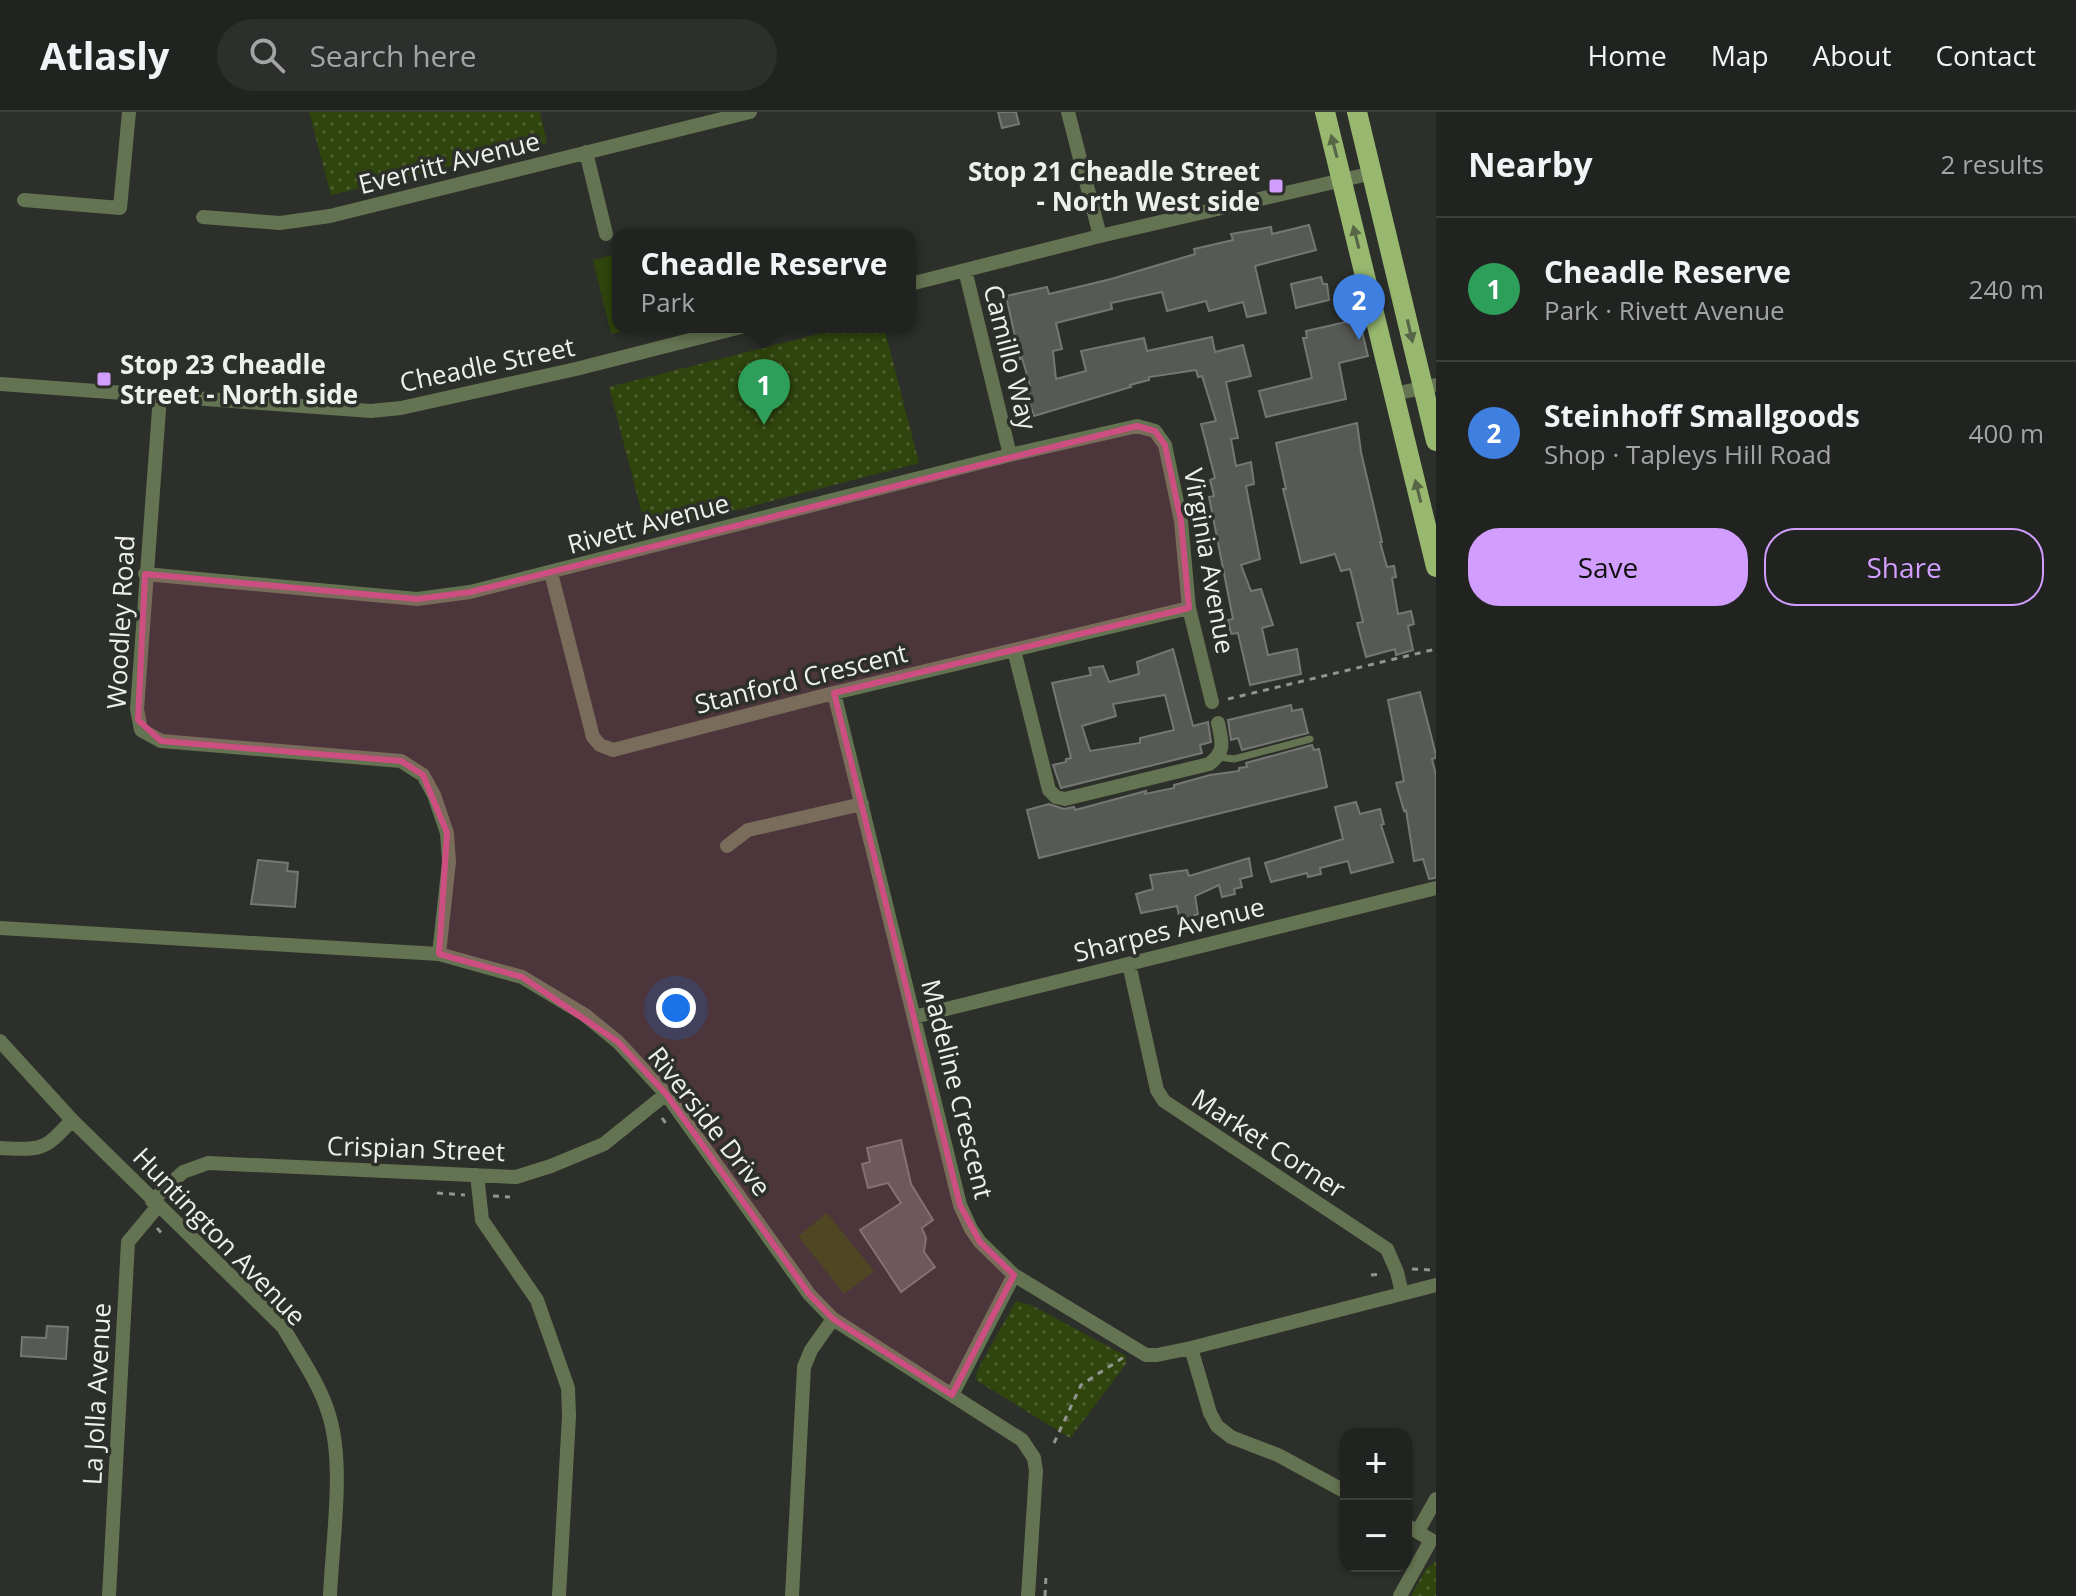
<!DOCTYPE html>
<html lang="en">
<head>
<meta charset="utf-8">
<style>
	body { margin:0; font-family:"Open Sans",sans-serif; background:#2d2f2d; color:#f1f3f6 }
	.controls { position:absolute; right:24px; bottom:24px; display:grid; overflow:hidden; border-radius:16px; box-shadow:0 2px 6px #0004 }
	.controls button { width:72px; height:72px; display:grid; place-items:center; padding:0; border:0; border-bottom:2px solid #3e403e; background:#212320; color:#f1f3f6; font:40px sans-serif }
	.you { position:absolute; left:676px; top:896px; width:28px; height:28px; margin:-20px; border:6px solid #fff; border-radius:50%; background:#1a73e8; box-shadow:0 0 0 12px #1a73e833 }
	.badge { display:grid; place-items:center; width:52px; height:52px; border-radius:50%; background:#d19dfe; color:#fff; font-size:26px; font-weight:700 }
	.pin { position:absolute; translate:-50% -66px; filter:drop-shadow(0 2px 4px #0008) }
	.pin::after { content:''; position:absolute; top:42px; width:28px; height:24px; background:inherit; clip-path:polygon(0 0,100% 0,50% 100%) }
	.popup { position:absolute; left:612px; top:117px; width:304px; height:104px; box-sizing:border-box; display:grid; place-content:center; border-radius:16px; background:#212320; filter:drop-shadow(0 2px 6px #0005); font-size:26px; white-space:nowrap; color:#a2a4a5 }
	.popup b { font-size:30px; color:#f1f3f6 }
	.popup::after { content:''; position:absolute; left:50%; top:100%; margin-left:-16px; border:16px solid transparent; border-top-color:#212320 }
	.list { margin:0; padding:0; list-style:none }
	h2 { display:flex; justify-content:space-between; align-items:center; height:104px; margin:0; padding:0 32px; font-size:34px }
	h2 small { font-size:26px; font-weight:400; color:#a2a4a5 }
	.list li { display:grid; grid-template-columns:52px 1fr auto; gap:24px; align-items:center; box-sizing:border-box; height:144px; padding:0 32px; border-top:2px solid #3e403e }
	.list b { display:block; font-size:30px; white-space:nowrap }
	.list p { margin:0; font-size:26px; white-space:nowrap; color:#a2a4a5 }
	.list em { font-size:26px; font-style:normal; color:#a2a4a5 }
	.actions { display:flex; gap:16px; padding:24px 32px }
	.actions a { flex:1; padding:18px 0; border:2px solid #d19dfe; border-radius:32px; text-align:center; font-size:28px; color:#d19dfe }
	.actions .main { background:#d19dfe; color:#111 }
	.icon { flex:none; width:44px; height:44px; fill:none; stroke:currentColor; stroke-width:2; stroke-linecap:round; stroke-linejoin:round }
	.map { position:relative; flex:none; width:1436px; height:1484px; overflow:hidden }
	header { display:flex; align-items:center; gap:48px; box-sizing:border-box; height:112px; padding:0 40px; background:#212320; border-bottom:2px solid #3e403e }
	header strong { font-size:38px }
	nav { display:flex; gap:44px; margin-inline-start:auto; font-size:28px }
	.search { width:560px; height:72px; background:#2d2f2d; display:flex; align-items:center; gap:20px; box-sizing:border-box; padding:0 28px; border-radius:44px; color:#a2a4a5; font-size:30px }
	main { display:flex }
	aside { flex:1; background:#212320 }
	.map>svg:first-child { display:block }
	.grass { fill:#30450d }
	.park { fill:url(#park-dots) }
	.building { fill:#575954; stroke:#757872; stroke-width:2; fill-rule:evenodd }
	.lines { fill:none; stroke-linecap:round; stroke-linejoin:round }
	.path { stroke:#939591; stroke-width:3; stroke-dasharray:6 6; stroke-linecap:butt }
	.service { stroke:#647351; stroke-width:7 }
	.minor { stroke:#647351; stroke-width:14 }
	.primary { stroke:#98b86f; stroke-width:20 }
	.oneway { fill:#576646 }
	.marked { fill:#cd4e80; fill-opacity:0.2; stroke:#cd4e80; stroke-width:6; stroke-linejoin:round }
	.poi-dot { fill:#d19dfe; stroke:#2c2f2a; stroke-width:3 }
	.labels { text-anchor:middle; dominant-baseline:central; stroke-width:7; stroke-linejoin:round; paint-order:stroke }
	.street-label { font-size:26px; fill:#eef0ed; stroke:#2c2f2a }
	.poi-label { font-size:26px; font-weight:bold; fill:#eef0ed; stroke:#2c2f2a; text-anchor:end }
</style>
</head>
<body>
<header>
<strong>Atlasly</strong>
<div class="search"><svg class="icon" aria-label="search" viewBox="0 0 24 24"><circle cx="10" cy="10" r="6"/><path d="M15 15l6 6"/></svg>Search here</div>
<nav><a>Home</a><a>Map</a><a>About</a><a>Contact</a></nav>
</header>
<main>
<div class="map">
<svg width="1436" height="1484" viewBox="0 0 1436 1484">
	<defs>
		<pattern id="park-dots" width="8" height="8" patternUnits="userSpaceOnUse" patternTransform="scale(2)"><rect width="8" height="8" fill="#30450d"/><path d="M2 2h.1M6 6h.1" fill="none" stroke="#4e6031" stroke-width="1.8" stroke-linecap="round"/></pattern>
	</defs>
	<rect width="100%" height="100%" fill="#2c2f2a"/>
	<path class="grass" d="M618,142V215H640L611,222L593,148Z
		M827,1101L874,1159L844,1182L798,1124Z"/>
	<path class="park" d="M309,0H540L547,31L331,83Z
		M846,215H884L919,351L647,421L609,275Z
		M1016,1189L1031,1193L1126,1244V1252L1070,1326L976,1268L977,1259Z
		M1436,1449V1484H1411L1426,1457Z"/>
	<path class="building" d="M998,0H1016L1019,12L1002,16Z
		M1309,113L1316,138L1255,154L1266,201L1247,205L1243,190L1209,199L1206,189L1167,199L1162,180L1111,191L1112,197L1056,211L1062,237L1053,239L1056,267L1086,259L1081,239L1144,226L1147,239L1212,225L1215,240L1243,233L1251,264L1226,270L1238,326L1231,327L1236,354L1251,350L1254,372L1246,374L1260,447L1241,453L1251,479L1261,477L1273,513L1262,516L1268,543L1297,537L1301,562L1250,573L1238,521L1231,522L1228,508L1233,507L1209,385L1214,384L1210,368L1215,366L1201,312L1216,309L1202,264L1198,265L1196,258L1149,265V268L1130,273L1131,275L1034,304L1024,275L1030,273L1022,246L1020,247L1006,184L1047,175L1049,182L1111,167L1195,142L1194,137L1233,128L1231,122L1271,115L1272,122Z
		M1321,165L1323,172H1327L1329,188L1296,196L1291,172Z
		M1359,207L1368,244L1339,251L1346,287L1266,305L1259,279L1312,266L1303,226H1307L1306,219Z
		M1357,311L1361,340L1382,430H1380L1387,455L1394,454L1396,465L1392,466L1398,502L1411,499L1414,512L1408,514L1413,538L1396,543L1395,537L1366,545L1357,511L1363,510L1350,457L1341,459L1335,442L1301,451L1283,377H1286L1276,331Z
		M1173,537L1193,614L1208,610L1211,630L1200,633L1202,641L1061,676L1053,653L1066,650V647L1071,646L1052,571L1091,563L1089,556L1103,554L1109,570L1139,562L1137,550ZM1165,583L1174,618L1140,626V631L1090,639L1082,614L1116,604L1113,592Z
		M1420,580L1436,643V646L1432,647L1436,663V766L1429,767L1423,747L1414,749L1406,698L1404,699L1396,671L1404,669L1388,588Z
		M1291,593L1292,599L1302,597L1308,621L1242,638L1238,626L1231,628L1228,608Z
		M1312,633L1314,638L1319,637L1327,675L1039,746L1027,698L1049,692L1064,697L1074,695L1075,698L1146,679L1145,682L1174,676V673L1210,663L1239,659V656L1247,655L1246,651Z
		M1356,690L1360,702L1380,697L1384,712L1381,713L1393,750L1351,761L1348,749L1320,756L1321,762L1308,765L1307,761L1271,770L1265,751L1343,727L1335,695Z
		M1249,746L1252,764L1240,767L1242,775L1234,777L1235,782L1222,785L1219,773L1195,784L1198,802L1184,807L1183,803L1179,804L1177,794L1141,801L1136,782L1153,777L1150,763L1187,758L1189,764Z
		M258,748L288,751L287,759L298,760L295,795L251,792Z
		M901,1028L911,1072L933,1108L922,1116L926,1126L924,1140L935,1155L901,1180L860,1118L901,1091L888,1071L868,1076L862,1052L870,1050L867,1036Z
		M47,1214L68,1215L66,1247L21,1244L22,1225L46,1226Z"/>
	<g class="lines">
		<path class="path" d="M1228,587L1436,537
			M662,1006L667,1013
			M437,1081L465,1083
			M493,1084L510,1085
			M157,1116L165,1125
			M1412,1157L1432,1158
			M1371,1163L1381,1162
			M1054,1331L1081,1273L1124,1245
			M1045,1484L1046,1464"/>
		<path class="service" d="M1218,645L1234,647L1310,627"/>
		<path class="minor" d="M1068,0L1100,124
			M586,40L606,122
			M24,88L120,96L129,0
			M203,105L280,111L330,104L750,0
			M965,158L1010,343
			M910,172L1100,124L1373,61
			M0,272L371,299L401,296L576,257L741,215
			M1394,282L1436,273
			M160,284L137,597L141,618L161,629L401,649L423,663L434,683L447,721L449,750L439,842
			M551,461L593,625L600,633L613,638L834,581L1189,496
			M145,462L417,487L470,480L1010,343L1137,314L1155,319L1165,333L1181,409L1189,496L1212,590
			M1014,538L1049,678L1056,685L1065,687L1209,652C1226,640 1222,629 1218,611
			M834,581L960,1093L971,1117L980,1130L1014,1163L1146,1243H1157L1191,1236L1436,1173
			M727,734L748,718L862,692
			M0,816L439,842L522,865L585,903L618,930L666,982L809,1182L833,1207L1022,1328L1034,1346L1036,1359L1028,1484
			M1129,852L1157,978L1164,989L1387,1137L1397,1160L1402,1181
			M914,905L1436,776
			M0,929L72,1008L283,1215C299,1243 320,1272 329,1303C345,1354 332,1430 330,1484
			M0,1036C41,1038 44,1039 72,1008
			M477,1063L482,1108L537,1188L568,1276L569,1304L559,1484
			M152,1089L183,1060L208,1051L516,1065L551,1054L604,1032L666,982
			M1191,1236L1210,1301L1217,1314L1231,1325L1278,1343L1346,1380
			M952,1283L1014,1163
			M1418,1419L1436,1387
			M109,1484L128,1130L158,1094
			M792,1484L804,1255L811,1238L833,1207
			M1400,1484L1431,1428L1406,1413"/>
		<path class="primary" d="M1325,0L1436,455
			M1357,0L1436,329"/>
	</g>
	<defs><path id="oneway-solid" d="M-6-.8H1V-3.2L6.5 0L1 3.2V.8H-6Z" transform="scale(2)"/></defs>
	<g class="oneway">
		<use href="#oneway-solid" transform="translate(1334 34) rotate(-105)"/>
		<use href="#oneway-solid" transform="translate(1356 125) rotate(-104)"/>
		<use href="#oneway-solid" transform="translate(1410 219) rotate(77)"/>
		<use href="#oneway-solid" transform="translate(1418 379) rotate(-104)"/>
	</g>
	<path class="marked" d="M1137,314L1155,319L1165,333L1181,409L1189,496L834,581L960,1093L980,1130L1014,1163L952,1283L833,1207L809,1182L666,982L618,930L522,865L439,842L447,721L423,663L401,649L161,629L138,608L145,462L417,487L470,480Z"/>
	<g class="poi-dot">
		<rect x="1268" y="66" width="16" height="16" rx="4"/>
		<rect x="96" y="259" width="16" height="16" rx="4"/>
	</g>
	<g class="labels">
		<g class="street-label">
			<text transform="translate(449 50) rotate(-14)">Everritt Avenue</text>
			<text transform="translate(1011 245) rotate(76)">Camillo Way</text>
			<text transform="translate(487 252) rotate(-12)">Cheadle Street</text>
			<text transform="translate(648 411) rotate(-15)">Rivett Avenue</text>
			<text transform="translate(1210 449) rotate(80)">Virginia Avenue</text>
			<text transform="translate(120 510) rotate(-87)">Woodley Road</text>
			<text transform="translate(801 566) rotate(-14)">Stanford Crescent</text>
			<text transform="translate(1169 817) rotate(-14)">Sharpes Avenue</text>
			<text transform="translate(958 977) rotate(76)">Madeline Crescent</text>
			<text transform="translate(710 1009) rotate(52)">Riverside Drive</text>
			<text transform="translate(1269 1031) rotate(33)">Market Corner</text>
			<text transform="translate(416 1036) rotate(2)">Crispian Street</text>
			<text transform="translate(220 1124) rotate(46)">Huntington Avenue</text>
			<text transform="translate(96 1282) rotate(-87)">La Jolla Avenue</text>
		</g>
		<g class="poi-label">
			<text x="1260" y="59">Stop 21 Cheadle Street<tspan x="1260" dy="30">- North West side</tspan></text>
			<text x="120" y="252" text-anchor="start">Stop 23 Cheadle<tspan x="120" dy="30">Street - North side</tspan></text>
		</g>
	</g>
</svg>
<div class="controls">
<button>+</button>
<button>−</button>
</div>
<div class="you"></div>
<div class="pin badge" style="left:764px;top:313px;background:#2e9e5b">1</div>
<div class="popup"><b>Cheadle Reserve</b>Park</div>
<div class="pin badge" style="left:1359px;top:228px;background:#3f7fe0">2</div>
</div>
<aside>
<h2>Nearby<small>2 results</small></h2>
<ul class="list">
<li><span class="badge" style="background:#2e9e5b">1</span><div><b>Cheadle Reserve</b><p>Park · Rivett Avenue</p></div><em>240 m</em></li>
<li><span class="badge" style="background:#3f7fe0">2</span><div><b>Steinhoff Smallgoods</b><p>Shop · Tapleys Hill Road</p></div><em>400 m</em></li>
</ul>
<div class="actions"><a class="main">Save</a><a>Share</a></div>
</aside>
</main>
</body>
</html>
